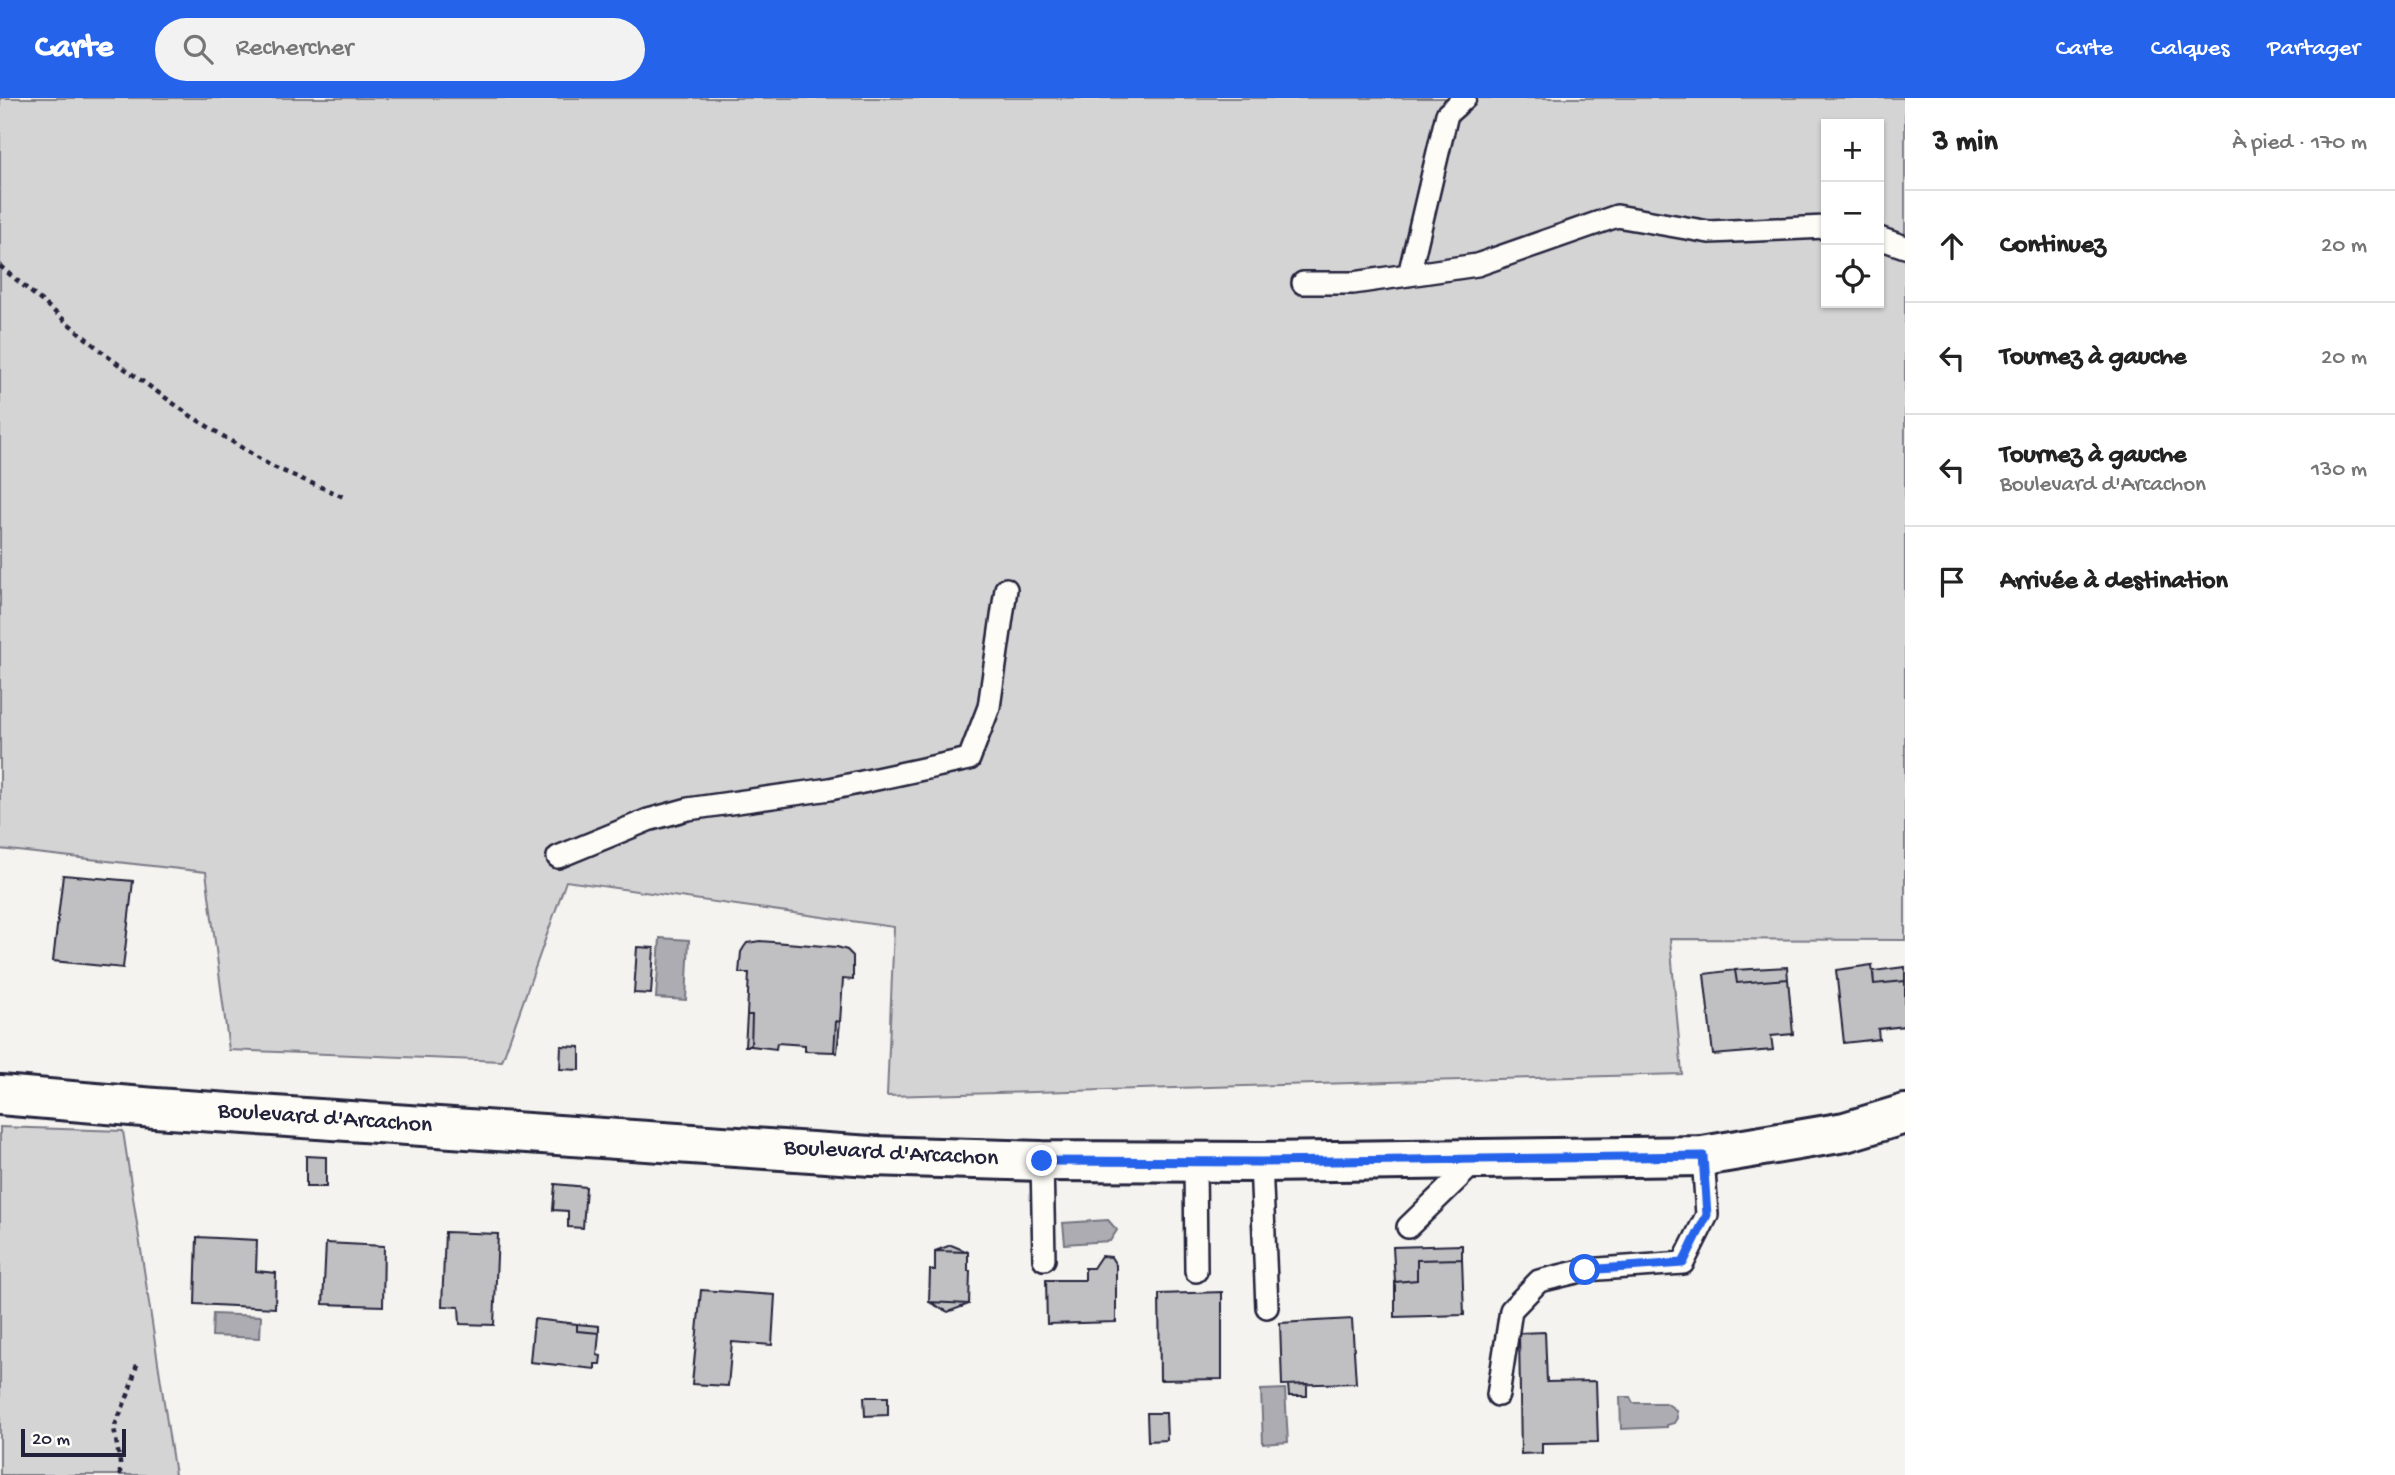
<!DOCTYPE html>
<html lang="fr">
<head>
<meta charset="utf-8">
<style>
	body { margin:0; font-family:"Gochi Hand",sans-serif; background:#f2f2f2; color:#222 }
	.controls { position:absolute; right:21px; top:21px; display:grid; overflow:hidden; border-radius:0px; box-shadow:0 2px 5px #0004 }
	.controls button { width:63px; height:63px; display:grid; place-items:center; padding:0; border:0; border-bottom:2px solid #e0e0e0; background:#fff; color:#222; font:35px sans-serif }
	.scale { position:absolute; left:21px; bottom:18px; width:105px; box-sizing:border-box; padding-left:7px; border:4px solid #22223b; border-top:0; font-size:19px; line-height:24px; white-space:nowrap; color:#22223b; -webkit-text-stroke:5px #fdfcf7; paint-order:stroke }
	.stop { position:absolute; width:21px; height:21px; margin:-16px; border:5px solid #2563eb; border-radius:50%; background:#fff }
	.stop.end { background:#2563eb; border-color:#fff; box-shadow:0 2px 7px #0008 }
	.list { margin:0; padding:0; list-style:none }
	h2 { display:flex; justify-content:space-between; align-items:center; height:91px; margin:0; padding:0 28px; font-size:30px }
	h2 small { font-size:23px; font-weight:400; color:#767676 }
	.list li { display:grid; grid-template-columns:46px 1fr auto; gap:21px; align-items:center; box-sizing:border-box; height:112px; padding:0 28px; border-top:2px solid #e0e0e0 }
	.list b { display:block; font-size:26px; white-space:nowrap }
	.list p { margin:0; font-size:23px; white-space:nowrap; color:#767676 }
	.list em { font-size:23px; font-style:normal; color:#767676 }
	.icon { flex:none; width:38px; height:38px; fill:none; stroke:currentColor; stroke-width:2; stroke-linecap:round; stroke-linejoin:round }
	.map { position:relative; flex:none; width:1905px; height:1377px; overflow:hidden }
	header { display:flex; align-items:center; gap:42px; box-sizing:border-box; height:98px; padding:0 35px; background:#2563eb; color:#fff }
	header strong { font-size:33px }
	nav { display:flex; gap:38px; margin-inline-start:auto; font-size:24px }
	.search { width:490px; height:63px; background:#f2f2f2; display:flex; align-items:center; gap:18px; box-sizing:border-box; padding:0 24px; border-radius:38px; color:#767676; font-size:26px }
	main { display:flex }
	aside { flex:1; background:#fff }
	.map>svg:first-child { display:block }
	.green { fill:#d5d4d5; stroke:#7c7b88; stroke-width:2; fill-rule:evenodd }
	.water { fill:#acacb2; stroke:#757582; stroke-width:2 }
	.building { fill:#c0bfc2; stroke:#22223b; stroke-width:2 }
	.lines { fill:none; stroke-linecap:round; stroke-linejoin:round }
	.lane-casing { stroke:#22223b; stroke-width:26 }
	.secondary-casing { stroke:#22223b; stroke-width:44 }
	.path { stroke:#22223b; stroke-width:4.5; stroke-dasharray:5 5; stroke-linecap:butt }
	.lane { stroke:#fdfcf7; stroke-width:21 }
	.secondary { stroke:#fdfcf7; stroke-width:38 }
	.route { stroke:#2563eb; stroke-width:9 }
	.labels { text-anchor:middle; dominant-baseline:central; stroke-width:5; stroke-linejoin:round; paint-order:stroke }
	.street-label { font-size:24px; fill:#22223b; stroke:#fdfcf7 }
</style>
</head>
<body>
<header>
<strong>Carte</strong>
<div class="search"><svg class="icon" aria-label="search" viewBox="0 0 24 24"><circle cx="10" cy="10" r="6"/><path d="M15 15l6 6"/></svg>Rechercher</div>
<nav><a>Carte</a><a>Calques</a><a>Partager</a></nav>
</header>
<main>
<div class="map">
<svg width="1905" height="1377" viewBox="0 0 1905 1377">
	<rect width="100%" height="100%" fill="#f4f3ef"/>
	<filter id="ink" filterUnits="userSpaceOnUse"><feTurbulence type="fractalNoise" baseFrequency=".0143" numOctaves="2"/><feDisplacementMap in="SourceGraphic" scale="14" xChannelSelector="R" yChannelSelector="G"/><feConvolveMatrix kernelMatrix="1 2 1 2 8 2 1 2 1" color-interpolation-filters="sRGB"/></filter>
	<g filter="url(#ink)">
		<path class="green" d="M0,0H1905V842L1670,841L1682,976L887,998L894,829L566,783L502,963L229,952L206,774L0,751ZM1826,26H1879V205H1826Z
			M0,1029L123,1033L175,1377H0Z"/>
		<path class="water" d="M660,840L689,842L686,902L656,900Z
			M1108,1122L1117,1132L1110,1143L1065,1146L1063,1125Z
			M213,1216L261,1218L260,1240L212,1238Z
			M1285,1291L1288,1344L1263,1346L1261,1292Z
			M1620,1299H1630L1633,1305H1666L1676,1312L1677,1320L1674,1325L1667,1327V1329L1621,1331Z"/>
		<path class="building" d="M63,777L133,783L123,870L53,863Z
			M760,843L837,849L847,852L853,858V882L843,881L840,924L836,923L834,954L805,953V947L777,945L776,951L751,948L752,917H747L749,875H739L741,854L744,849L747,845Z
			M637,849L654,850L651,896L634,895Z
			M1872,867L1874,886L1905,883V928L1878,931L1879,941L1844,945L1836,872Z
			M1787,869L1788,881L1737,885L1735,872Z
			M1905,869V883L1874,886L1873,873Z
			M1735,872L1737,885L1788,881L1793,936L1771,938L1773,952L1713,957L1704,876Z
			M747,917H752L751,948H745Z
			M836,923L840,924L837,955L834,954Z
			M561,948L580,949V972L560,971Z
			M306,1058L326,1059V1089H306Z
			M555,1086L586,1089L583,1130L568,1129V1113L553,1112Z
			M445,1134L498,1136L494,1227L460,1226L459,1209L442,1208Z
			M197,1139L257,1142L256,1173L276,1175L275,1210L195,1206Z
			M326,1145L384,1148L383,1208L323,1206Z
			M951,1147L968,1154L935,1153Z
			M1462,1147V1161L1417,1162V1182L1395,1184L1393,1149Z
			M935,1153L968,1154V1173H970L969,1206L929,1204L930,1172H935Z
			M1101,1158L1111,1159L1116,1167V1224L1047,1226L1046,1182H1085V1170H1093Z
			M1462,1161L1464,1217L1395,1219V1184L1417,1182V1162Z
			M701,1192L775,1197L772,1247L732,1244L728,1288L692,1286Z
			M1222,1194V1281L1160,1282L1159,1196Z
			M929,1204L969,1206L948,1214Z
			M534,1221L577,1226V1233L599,1235L597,1257L601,1258L600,1266H595V1271L530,1264Z
			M1352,1221L1356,1285L1282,1287L1280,1225Z
			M577,1226L599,1228V1235L577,1233Z
			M1545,1234L1547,1284L1596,1283L1598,1344L1542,1345V1355L1521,1356L1519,1235Z
			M1307,1286V1298H1289L1288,1287Z
			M864,1299H888V1317L865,1318Z
			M1147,1315H1166L1167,1342L1148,1343Z"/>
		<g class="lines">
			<g class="lane-casing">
				<path id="lane" d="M1879,140L1905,149
					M1409,177L1447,16L1465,0
					M1303,185H1353L1477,167L1617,118L1709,134L1826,129
					M558,759L648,722L688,711L830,691L969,661L989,609L1006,491
					M1042,1063L1044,1161
					M1195,1063L1196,1173
					M1261,1064L1267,1209
					M1408,1129L1477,1062
					M1498,1297L1511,1212L1539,1183L1585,1172L1683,1165L1707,1117L1703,1058"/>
			</g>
			<g class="secondary-casing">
				<path id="secondary" d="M0,997L155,1010L871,1058L1042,1063L1261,1064L1703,1058L1845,1034L1905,1016"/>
			</g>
			<path class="path" d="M0,168L107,258L191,318L271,368L344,399
				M120,1377V1365L114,1330L128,1297L138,1263"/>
			<use href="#lane" class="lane"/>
			<use href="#secondary" class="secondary"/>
		</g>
	</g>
	<g class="lines" filter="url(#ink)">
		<path class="route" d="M1042,1063L1261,1064L1703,1058L1707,1117L1683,1165L1585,1172"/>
	</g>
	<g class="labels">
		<g class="street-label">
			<text transform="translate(325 1021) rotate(4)">Boulevard d'Arcachon</text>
			<text transform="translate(891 1056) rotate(3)">Boulevard d'Arcachon</text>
		</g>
	</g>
</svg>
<div class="controls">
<button>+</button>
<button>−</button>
<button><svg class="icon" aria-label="locate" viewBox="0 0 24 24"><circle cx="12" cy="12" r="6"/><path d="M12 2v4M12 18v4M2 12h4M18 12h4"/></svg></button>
</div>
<div class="scale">20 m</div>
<div class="stop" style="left:1585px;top:1172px"></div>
<div class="stop end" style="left:1042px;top:1063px"></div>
</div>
<aside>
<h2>3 min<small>À pied · 170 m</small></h2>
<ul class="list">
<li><svg class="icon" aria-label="ahead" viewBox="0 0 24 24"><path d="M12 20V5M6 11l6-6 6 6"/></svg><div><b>Continuez</b></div><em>20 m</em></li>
<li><svg class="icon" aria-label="left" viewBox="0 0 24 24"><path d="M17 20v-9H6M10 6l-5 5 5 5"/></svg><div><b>Tournez à gauche</b></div><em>20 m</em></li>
<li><svg class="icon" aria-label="left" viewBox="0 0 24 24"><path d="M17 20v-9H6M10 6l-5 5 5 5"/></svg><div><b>Tournez à gauche</b><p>Boulevard d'Arcachon</p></div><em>130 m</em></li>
<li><svg class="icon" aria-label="arrive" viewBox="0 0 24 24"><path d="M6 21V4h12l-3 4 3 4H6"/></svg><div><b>Arrivée à destination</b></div></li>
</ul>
</aside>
</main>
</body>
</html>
